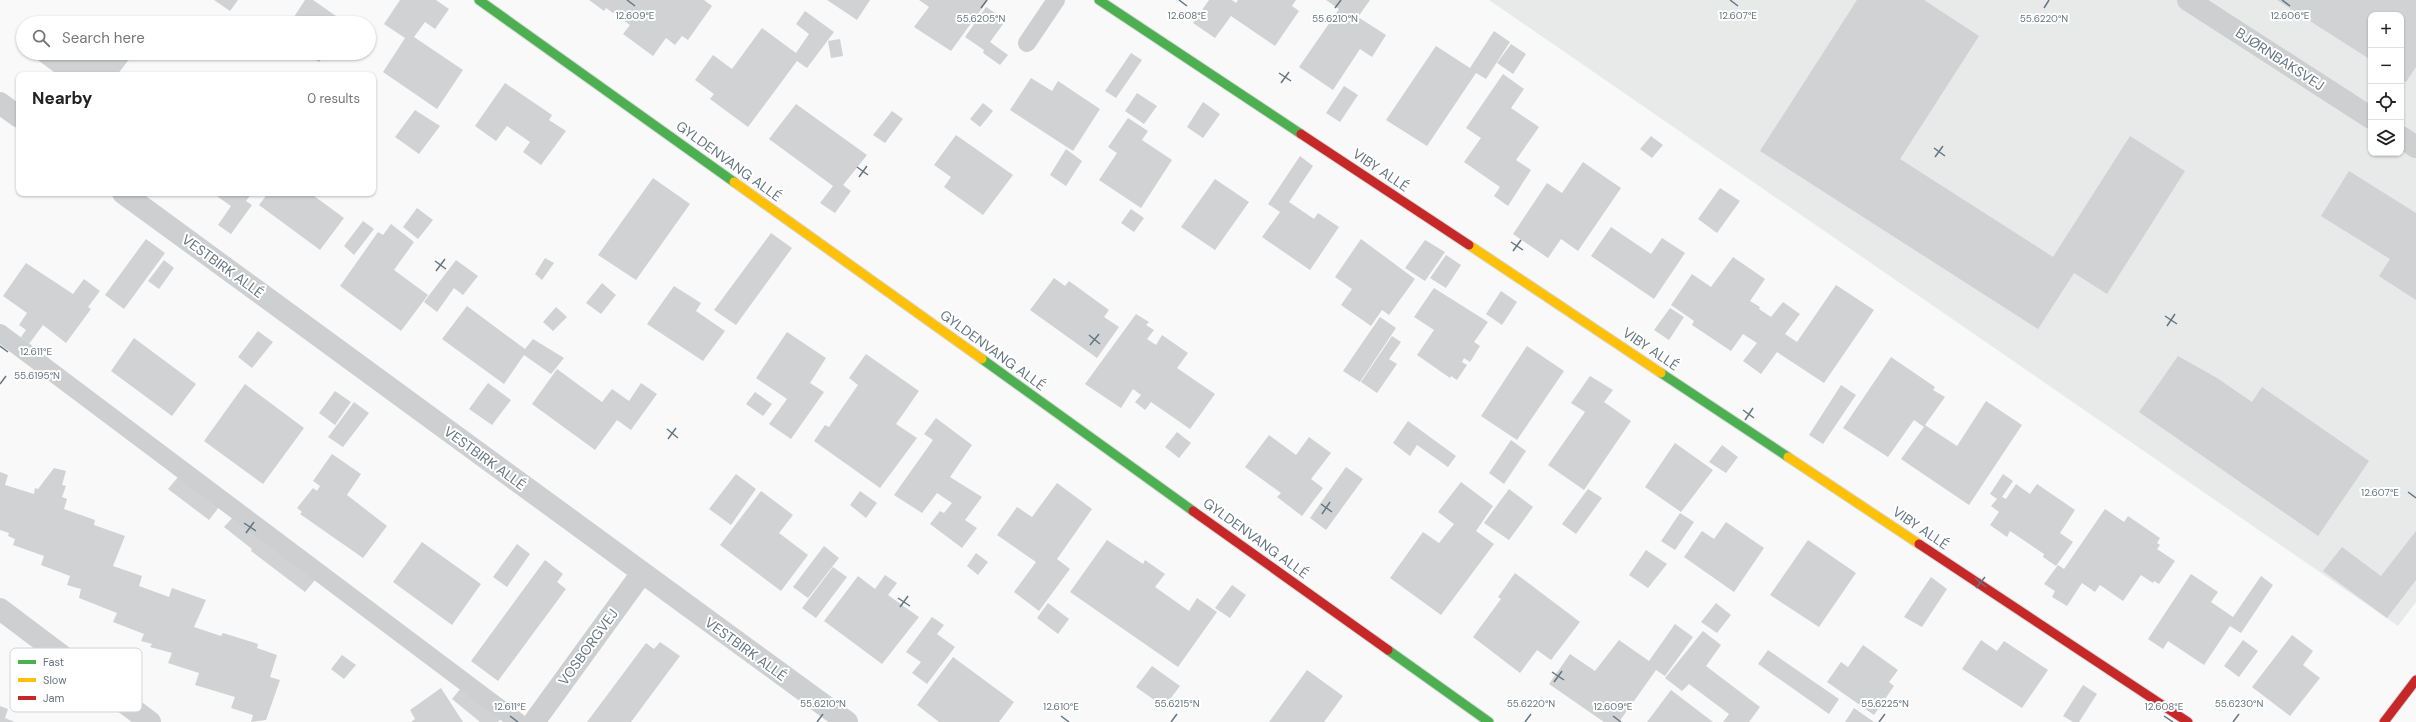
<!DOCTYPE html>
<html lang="en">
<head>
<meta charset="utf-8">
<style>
	body { margin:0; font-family:"DM Sans",sans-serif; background:#f2f2f2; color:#222 }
	.controls { position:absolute; right:12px; top:12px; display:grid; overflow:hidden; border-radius:8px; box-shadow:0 1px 3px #0004 }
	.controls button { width:36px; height:36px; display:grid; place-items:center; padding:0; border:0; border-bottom:1px solid #e0e0e0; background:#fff; color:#222; font:20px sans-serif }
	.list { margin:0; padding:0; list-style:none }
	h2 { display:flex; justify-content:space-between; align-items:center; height:52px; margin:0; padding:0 16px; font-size:17px }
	h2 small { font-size:13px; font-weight:400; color:#767676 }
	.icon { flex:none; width:22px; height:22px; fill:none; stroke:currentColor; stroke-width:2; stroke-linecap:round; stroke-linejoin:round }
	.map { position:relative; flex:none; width:2416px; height:722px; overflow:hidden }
	.search { position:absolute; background:#fff; box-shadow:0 1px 3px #0004; left:16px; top:16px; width:360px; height:44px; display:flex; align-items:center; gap:10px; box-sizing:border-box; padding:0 14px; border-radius:22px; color:#767676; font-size:15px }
	.panel { position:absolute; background:#fff; box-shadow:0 1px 3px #0004; left:16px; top:72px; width:360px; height:124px; border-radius:8px }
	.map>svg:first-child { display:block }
	.built { fill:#e8e9e9; fill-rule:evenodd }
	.building { fill:#d0d2d3 }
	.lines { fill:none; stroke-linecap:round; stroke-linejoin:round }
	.fast-casing { stroke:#d5d6d7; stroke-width:11 }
	.slow-casing { stroke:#d5d6d7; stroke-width:11 }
	.jam-casing { stroke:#d5d6d7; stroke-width:11 }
	.lane { stroke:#cecfd0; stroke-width:18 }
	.street { stroke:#cecfd0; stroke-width:22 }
	.fast { stroke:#4caf50; stroke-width:9 }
	.slow { stroke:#ffc107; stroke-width:9 }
	.jam { stroke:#c62828; stroke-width:9 }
	.ticks { fill:none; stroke:#657683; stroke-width:1.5 }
	.labels { text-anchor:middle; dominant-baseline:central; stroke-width:4; stroke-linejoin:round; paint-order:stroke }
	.street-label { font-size:14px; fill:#657683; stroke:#fff }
	.key { fill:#fff; stroke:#d1d6da; stroke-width:1 }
	.key-label { font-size:11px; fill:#657683 }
	.ticks-label { font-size:10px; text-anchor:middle; fill:#657683; stroke:#fff; stroke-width:4; stroke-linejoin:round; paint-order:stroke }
</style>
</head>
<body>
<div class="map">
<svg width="2416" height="722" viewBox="0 0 2416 722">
	<rect width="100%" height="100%" fill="#f9f9f9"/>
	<path class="built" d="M1489,0H2416V602L2398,626ZM2371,15H2401V153H2371Z"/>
	<path class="building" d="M214,0H238L230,11Z
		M305,0H313L346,23H290Z
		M400,0H436L449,9L435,29L425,22L414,37L463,70L437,109L383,72L405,38L384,24Z
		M589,0H704L712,6L688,40L682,36L675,45L666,38L653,56L623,34L630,25L606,8L604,11Z
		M827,0H870L857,20Z
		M919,0H988L951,51L914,27L929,7Z
		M1209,0H1232L1236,3L1238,0H1296L1292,6L1299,11L1275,46L1231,16L1215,38L1193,23Z
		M1326,0H1370L1358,17L1386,35L1372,57L1360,49L1333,90L1299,67L1339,9Z
		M1857,0H1924L1979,36L1900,159L2053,257L2130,136L2185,171L2107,294L2074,273L2038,329L1760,151Z
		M2277,0H2416V67L2406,82L2401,79V15H2371V60Z
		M986,7L1006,20L990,42L1008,55L1000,65L983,53L984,50L965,37Z
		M805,11L834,32L807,68L797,61L748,127L710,99L714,94L695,80L713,55L732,69L762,28L796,53L809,34L796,24Z
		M1494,31L1510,42L1486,79L1476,73L1427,146L1386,120L1436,46L1470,68Z
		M840,39L843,56L831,58L828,41Z
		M1511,44L1526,54L1513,74L1497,63Z
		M39,53H124L130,58L117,75H58L35,58Z
		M305,53H325L319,62Z
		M1131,53L1142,60L1116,98L1105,91Z
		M1503,74L1524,89L1511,108L1539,127L1516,160L1531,170L1508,206L1494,196L1500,187L1464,162L1481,138L1466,128Z
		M1031,78L1052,91L1058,81L1100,109L1073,151L1010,110Z
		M505,83L552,115L549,120L566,131L541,165L523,152L530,142L507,126L496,141L475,126Z
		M1344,86L1358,95L1340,122L1326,113Z
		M1137,93L1157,106L1144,124L1125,111Z
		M1203,102L1220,114L1203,138L1187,127Z
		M983,103L993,111L980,127L970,119Z
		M796,104L867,155L843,185L851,191L835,213L820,203L833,186L769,139Z
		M415,110L440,126L419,154L395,137Z
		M892,111L903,119L885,143L873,135Z
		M1128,118L1148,131L1142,140L1172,160L1141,208L1099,180L1117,153L1108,147Z
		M956,135L1013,175L983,215L944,187L951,177L934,165Z
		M1651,136L1663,145L1652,158L1640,149Z
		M1066,149L1082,161L1066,186L1050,175Z
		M1300,156L1313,166L1289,202L1314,219L1318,213L1339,227L1310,270L1262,237L1280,212L1268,204Z
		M1583,162L1621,188L1578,251L1561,239L1548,258L1513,234L1547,183L1562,193Z
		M2349,171L2416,213V300L2379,276L2390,259L2321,216Z
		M653,178L690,204L636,280L598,255Z
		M1215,179L1249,202L1215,250L1181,227Z
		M1720,188L1740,201L1717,233L1698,219Z
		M221,193H252L246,201L252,205L231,234L218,225L231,206L218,197Z
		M268,193H310L344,218L320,250L259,205Z
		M417,208L433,220L418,239L403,227Z
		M1131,209L1144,218L1134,232L1121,223Z
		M363,221L374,229L354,255L344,246Z
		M391,224L414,242L394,270L428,295L401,331L340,286L378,232L383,235Z
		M1611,227L1651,254L1662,238L1685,253L1654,299L1591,256Z
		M771,233L792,248L736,325L714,310Z
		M146,239L165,253L124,309L105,295Z
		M1361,239L1415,279L1389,315L1382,310L1371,326L1341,305L1352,289L1335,277Z
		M1425,240L1445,252L1425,281L1405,268Z
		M1446,255L1461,265L1446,288L1430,278Z
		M1733,257L1765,279L1750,301L1760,307L1759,309L1771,317L1783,302L1800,314L1785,334L1797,342L1836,285L1874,310L1824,383L1777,352L1761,374L1743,361L1757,343L1743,334L1731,351L1692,325L1694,321L1671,305L1692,274L1711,287Z
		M545,258L554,263L542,280L535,274Z
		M164,260L174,268L159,289L148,281Z
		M456,260L478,276L463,295L454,288L437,312L424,302Z
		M26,263L73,294L84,279L100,291L88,307L91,309L66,343L43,325L29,344L21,337L26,330L19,325L27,313L3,296Z
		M1054,278L1065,286L1069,281L1109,310L1104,317L1119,327L1097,358L1030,310Z
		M602,283L616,295L601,314L586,303Z
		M674,286L701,303L696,311L725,331L703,361L647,324Z
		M1434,288L1488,322L1474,342L1480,346L1470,362L1464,358L1462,362L1467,365L1457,380L1451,376L1450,378L1417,355L1434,330L1414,317Z
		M1501,291L1517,302L1502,325L1486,314Z
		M467,306L525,349L533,339L564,358L551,374L524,355L504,384L442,339Z
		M556,307L567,317L553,331L543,322Z
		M1670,308L1684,317L1669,340L1654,330Z
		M1136,314L1149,322L1146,325L1154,330L1147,339L1156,345L1162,335L1188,353L1177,368L1215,394L1190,429L1151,402L1145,410L1135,402L1141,395L1133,389L1121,408L1085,384Z
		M1380,317L1396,328L1360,382L1343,371Z
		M258,331L273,342L252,368L238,357Z
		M787,332L826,358L810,383L824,392L791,439L769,424L787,399L756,378Z
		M1392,336L1401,342L1389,359L1397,364L1377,393L1361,382Z
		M134,338L196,384L172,416L111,371Z
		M1527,346L1564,371L1517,440L1481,416Z
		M866,354L919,391L896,424L917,438L880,488L814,441L825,425L829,427L858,385L849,378Z
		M2178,356L2217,378L2252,402L2262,387L2369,461L2318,536L2139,412Z
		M1891,357L1935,387L1933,390L1945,397L1925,425L1957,446L1986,401L2022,425L1969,505L1901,459L1924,427L1914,420L1888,457L1843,428Z
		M557,369L602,402L612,389L629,401L641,383L657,394L631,430L617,420L595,450L532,404Z
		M1590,376L1613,390L1604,402L1631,421L1584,490L1548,465L1585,412L1571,403Z
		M488,383L511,400L492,425L469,409Z
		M245,384L304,428L263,484L204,441Z
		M1841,385L1856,395L1823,444L1809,435Z
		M335,391L351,402L335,425L319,413Z
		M755,392L772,404L763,416L746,404Z
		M354,402L369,413L343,447L328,437Z
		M936,418L972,445L950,477L982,497L965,520L977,528L962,548L930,524L940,511L944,513L952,503L937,493L922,513L894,495L933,440L924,434Z
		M1408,421L1456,456L1448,467L1417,445L1410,456L1393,443Z
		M1177,432L1191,443L1179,458L1165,447Z
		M1269,435L1296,455L1309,437L1331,453L1311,479L1323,488L1302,516L1277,497L1281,493L1245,467Z
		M1511,440L1526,451L1504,484L1489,473Z
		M1675,443L1713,470L1681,512L1645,487Z
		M1722,445L1738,457L1726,473L1709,462Z
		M332,454L361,474L347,495L387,526L363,558L300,514L302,512L297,508L313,488L317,491L320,486L313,481Z
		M1346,467L1363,479L1326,530L1310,518Z
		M54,468L66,471L62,485L66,486L62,497L67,499L64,509L95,520L94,525L125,536L113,566L142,576L139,586L169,597L172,588L206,600L194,627L221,636L223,633L258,644L257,648L277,655L270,677L280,680L266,720L251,722L253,715L231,708L235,697L195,685L199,673L168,663L172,653L150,647L152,644L141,641L144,634L113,622L117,613L79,598L81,589L67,585L70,576L41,565L44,556L13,545L15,539L8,536L9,533L0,530V472L8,475L5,485L34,494L35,488L38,489Z
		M736,474L756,489L731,525L709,509Z
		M2003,474L2013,481L2002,497L2006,499L2016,484L2030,494L2037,484L2075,510L2060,533L2073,542L2056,566L2043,557L2044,554L2010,531L2007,537L1990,525L1999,512L1991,506L1997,499L1990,494Z
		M178,477L219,507L209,520L168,489Z
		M1461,482L1493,506L1476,531L1494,544L1441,615L1390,578L1423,532L1439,543L1454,524L1438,512Z
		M1057,483L1092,509L1057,559L1070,569L1039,611L1014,592L1036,562L997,535L1017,507L1032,517Z
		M1509,489L1533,507L1509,540L1484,523Z
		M1588,489L1602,498L1576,534L1562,524Z
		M761,491L793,515L779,533L808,555L781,591L720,545Z
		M860,491L877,503L866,518L850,505Z
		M2105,509L2124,522L2128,516L2160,538L2157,543L2160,545L2157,549L2175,561L2159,584L2154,581L2153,583L2141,575L2123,601L2100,585L2095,592L2082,583L2067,606L2052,597L2055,591L2044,584L2058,565L2064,569Z
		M1680,513L1694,522L1675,550L1661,541Z
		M233,517L315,580L305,592L251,551L252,549L224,527Z
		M1726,522L1764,548L1734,592L1684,557L1702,531L1714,539Z
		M2416,531V580L2387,618L2323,571L2342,547L2381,576Z
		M1107,540L1143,564L1145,560L1165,574L1155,587L1189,611L1197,598L1217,612L1178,667L1070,592Z
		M1808,540L1856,573L1819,627L1770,595Z
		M422,542L481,584L452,625L393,582Z
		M517,544L530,554L507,587L493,577Z
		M824,546L839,558L808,598L793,587Z
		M1646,550L1667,564L1648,588L1629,575Z
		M976,553L988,562L978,575L967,566Z
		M545,560L563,574L557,582L566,589L498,681L471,661Z
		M833,567L847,577L816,618L802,608Z
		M1515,573L1580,622L1551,660L1537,650L1520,673L1473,637L1501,599L1498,597Z
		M2191,574L2218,592L2211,602L2233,617L2261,576L2273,585L2241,633L2230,626L2204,665L2168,641L2163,649L2148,639Z
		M885,575L897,583L888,595L919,617L882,664L824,621L858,576L875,589Z
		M1931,577L1947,589L1922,627L1904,617Z
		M1232,585L1246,595L1230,618L1215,608Z
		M1048,603L1069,619L1058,634L1037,618Z
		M1716,603L1731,615L1717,633L1701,622Z
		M932,617L944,625L937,634L955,647L927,684L912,673L921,662L906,652Z
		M1675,624L1693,637L1665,676L1656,670L1619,722H1604L1549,684L1570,654L1595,671L1619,640L1649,661Z
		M1703,631L1721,645L1706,666L1760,707L1749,722H1723L1729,714L1689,684L1682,691L1665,678Z
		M2292,635L2313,651L2303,665L2320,678L2290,716L2252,687Z
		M1981,640L1997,651L2004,641L2048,670L2022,708L1962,669Z
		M2243,640L2258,651L2239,677L2224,666Z
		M660,642L680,656L631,722H587L646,643L654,649Z
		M1863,645L1898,670L1889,682L1894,686L1874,715L1827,682L1841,662L1848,667Z
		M1768,650L1839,699L1829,714L1758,664Z
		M342,655L356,665L344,679L331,669Z
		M953,657L1014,702L999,722H939L917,705Z
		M1152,666L1180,686L1164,707L1136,687Z
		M1307,670L1343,696L1324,722H1269Z
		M2083,685L2097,694L2079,722H2073L2063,716Z
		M441,688L463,722H411L415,719L410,710Z
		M461,688L502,718L498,722H480L452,699Z
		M1671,690L1713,722H1647Z
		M0,706L8,709L5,718L15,722H0Z
		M1854,708L1874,722H1845Z"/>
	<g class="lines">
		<g class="fast-casing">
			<path id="fast" d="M479,0L734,182
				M1099,0L1301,134
				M982,359L1193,511
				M1661,373L1788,457
				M1388,650L1489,722"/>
		</g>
		<g class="slow-casing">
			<path id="slow" d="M734,182L982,359
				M1469,245L1661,373
				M1788,457L1919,544"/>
		</g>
		<g class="jam-casing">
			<path id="jam" d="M1301,134L1469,245
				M1193,511L1388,650
				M1919,544L2188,722
				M2384,722L2416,680"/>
		</g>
		<path class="lane" d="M1027,43L1056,0
			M0,333L518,722"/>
		<path class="street" d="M2188,0L2371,118
			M0,103L19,117
			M2401,137L2416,147
			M123,193L847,722
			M0,609L150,722
			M534,722L642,573"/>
		<use href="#fast" class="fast"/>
		<use href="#slow" class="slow"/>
		<use href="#jam" class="jam"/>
	</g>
	<path class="ticks" d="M627,0L635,6M1179,0L1187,6M1730,0L1738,6M2282,0L2290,6M981,8L987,0M1335,8L1341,0M2044,8L2049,0M1279,73L1291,81M1281,83L1289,72M1934,148L1945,156M1935,157L1943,146M857,167L868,175M859,177L867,166M1511,242L1523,250M1513,251L1521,240M435,261L446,269M436,271L445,259M2165,316L2177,324M2167,326L2175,314M1089,335L1100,344M1090,345L1099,334M0,346L8,352M0,384L6,376M1743,410L1754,418M1745,420L1753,408M667,429L678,438M668,439L676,428M2408,492L2416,498M1321,504L1332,512M1322,514L1330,502M244,523L256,531M246,533L254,522M1975,578L1986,587M1976,588L1985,577M898,598L910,606M900,607L908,596M1552,672L1564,680M1554,682L1562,671M510,716L518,722M1061,716L1069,722M1613,716L1621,722M2164,716L2173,722M817,722L823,714M1171,722L1177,714M1525,722L1531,714M1879,722L1885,714M2233,722L2239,714"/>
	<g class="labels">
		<g class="street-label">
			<text transform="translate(2280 59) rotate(33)">BJØRNBAKSVEJ</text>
			<text transform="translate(729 161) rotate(36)">GYLDENVANG ALLÉ</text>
			<text transform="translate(1381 170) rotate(34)">VIBY ALLÉ</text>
			<text transform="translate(223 266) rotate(36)">VESTBIRK ALLÉ</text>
			<text transform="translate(1651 349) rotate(34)">VIBY ALLÉ</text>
			<text transform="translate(993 350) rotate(36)">GYLDENVANG ALLÉ</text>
			<text transform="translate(485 458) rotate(36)">VESTBIRK ALLÉ</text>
			<text transform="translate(1921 528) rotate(34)">VIBY ALLÉ</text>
			<text transform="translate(1256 538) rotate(36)">GYLDENVANG ALLÉ</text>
			<text transform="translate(588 647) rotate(-54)">VOSBORGVEJ</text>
			<text transform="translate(746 649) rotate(36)">VESTBIRK ALLÉ</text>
		</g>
	</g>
	<rect x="10" y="648" width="132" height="64" rx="6" class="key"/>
	<rect x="18" y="660" width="18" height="4" fill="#4caf50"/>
	<rect x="18" y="678" width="18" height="4" fill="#ffc107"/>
	<rect x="18" y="696" width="18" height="4" fill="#c62828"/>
	<g class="key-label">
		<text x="43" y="666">Fast</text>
		<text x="43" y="684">Slow</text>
		<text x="43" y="702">Jam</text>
	</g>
	<g class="ticks-label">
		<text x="635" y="19">12.609°E</text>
		<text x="1187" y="19">12.608°E</text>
		<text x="1738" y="19">12.607°E</text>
		<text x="2290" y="19">12.606°E</text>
		<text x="981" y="22">55.6205°N</text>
		<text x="1335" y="22">55.6210°N</text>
		<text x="2044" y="22">55.6220°N</text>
		<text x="36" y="355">12.611°E</text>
		<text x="37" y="379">55.6195°N</text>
		<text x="2380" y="496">12.607°E</text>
		<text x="823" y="707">55.6210°N</text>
		<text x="1177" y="707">55.6215°N</text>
		<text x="1531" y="707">55.6220°N</text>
		<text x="1885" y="707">55.6225°N</text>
		<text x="2239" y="707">55.6230°N</text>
		<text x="510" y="710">12.611°E</text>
		<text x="1061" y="710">12.610°E</text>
		<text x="1613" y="710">12.609°E</text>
		<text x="2164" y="710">12.608°E</text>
	</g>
</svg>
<div class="controls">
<button>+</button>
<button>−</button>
<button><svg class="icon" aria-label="locate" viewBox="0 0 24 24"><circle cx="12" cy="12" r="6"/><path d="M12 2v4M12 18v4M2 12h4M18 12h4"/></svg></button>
<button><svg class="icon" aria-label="layers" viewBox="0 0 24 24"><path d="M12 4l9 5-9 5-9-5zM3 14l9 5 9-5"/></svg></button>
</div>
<div class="search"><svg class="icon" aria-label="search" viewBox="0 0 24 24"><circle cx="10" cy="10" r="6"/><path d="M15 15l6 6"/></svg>Search here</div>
<section class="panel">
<h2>Nearby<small>0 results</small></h2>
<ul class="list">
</ul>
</section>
</div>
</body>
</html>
